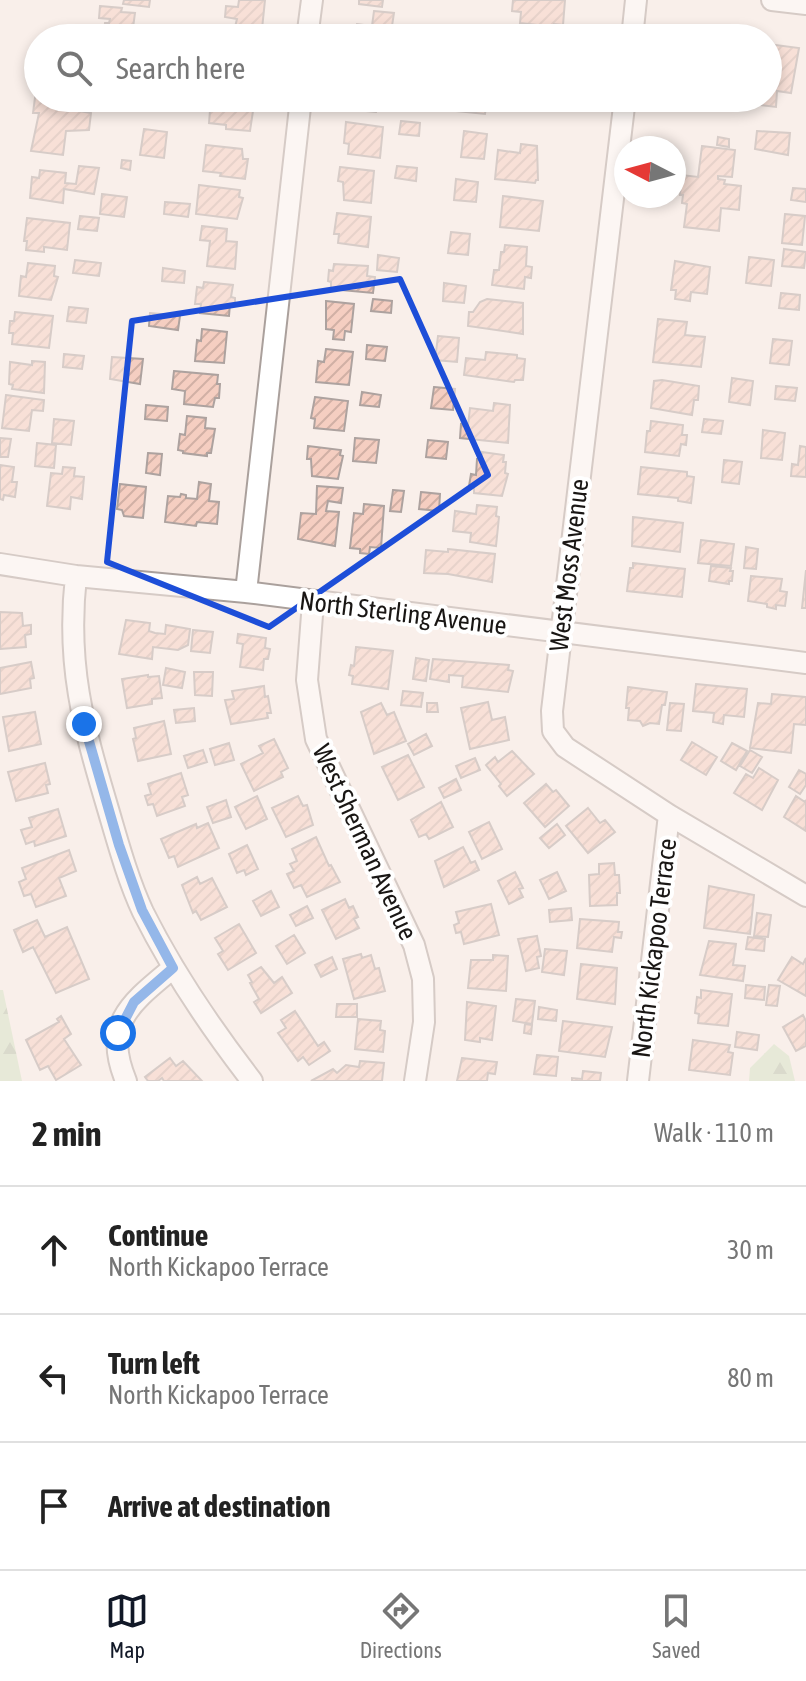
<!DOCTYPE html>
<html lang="en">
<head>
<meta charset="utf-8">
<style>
	body { margin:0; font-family:"Asap Condensed",sans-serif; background:#f6f6f6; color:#222 }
	.compass { position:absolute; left:614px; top:136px; width:72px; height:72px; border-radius:50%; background:#fff; box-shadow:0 4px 12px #0003; rotate:276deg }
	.stop { position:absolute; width:24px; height:24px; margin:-18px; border:6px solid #1a73e8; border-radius:50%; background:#fff }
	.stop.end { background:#1a73e8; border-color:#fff; box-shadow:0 2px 8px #0008 }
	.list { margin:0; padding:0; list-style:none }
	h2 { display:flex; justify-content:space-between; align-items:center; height:104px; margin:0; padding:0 32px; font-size:34px }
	h2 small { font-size:26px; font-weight:400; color:#767676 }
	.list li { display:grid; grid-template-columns:52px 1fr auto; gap:24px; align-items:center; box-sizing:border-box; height:128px; padding:0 32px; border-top:2px solid #e0e0e0 }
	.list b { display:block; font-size:30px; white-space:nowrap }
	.list p { margin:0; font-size:26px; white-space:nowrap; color:#767676 }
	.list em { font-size:26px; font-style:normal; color:#767676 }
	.icon { flex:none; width:44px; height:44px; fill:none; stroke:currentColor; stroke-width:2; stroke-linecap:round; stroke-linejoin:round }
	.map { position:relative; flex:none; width:806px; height:1081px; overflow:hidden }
	.search { position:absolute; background:#fff; box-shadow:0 4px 12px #0003; left:24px; right:24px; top:24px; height:88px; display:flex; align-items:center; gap:20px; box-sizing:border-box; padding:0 28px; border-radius:44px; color:#767676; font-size:30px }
	.sheet { height:488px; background:#fff }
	nav { display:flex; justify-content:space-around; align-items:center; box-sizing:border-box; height:112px; border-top:2px solid #e0e0e0; background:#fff; font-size:22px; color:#767676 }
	nav a { display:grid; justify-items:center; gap:4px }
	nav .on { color:#111827 }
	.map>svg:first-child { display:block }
	.forest { fill:url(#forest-firs) }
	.building { fill:url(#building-hatch); stroke:#ada29f; stroke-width:2 }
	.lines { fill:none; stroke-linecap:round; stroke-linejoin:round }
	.minor-casing { stroke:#aaa09c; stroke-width:24 }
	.minor { stroke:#fff; stroke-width:20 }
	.route { stroke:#1a73e8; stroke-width:10 }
	.marked { fill:none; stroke:#1d4ed8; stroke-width:6; stroke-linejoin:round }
	.labels { text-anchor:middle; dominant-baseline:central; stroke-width:8; stroke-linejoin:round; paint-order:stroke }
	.street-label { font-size:26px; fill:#191614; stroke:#fff }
</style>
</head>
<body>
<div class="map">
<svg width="806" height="1081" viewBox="0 0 806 1081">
	<defs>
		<pattern id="forest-firs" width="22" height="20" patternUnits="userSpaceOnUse" patternTransform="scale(2)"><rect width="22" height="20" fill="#d1e3c4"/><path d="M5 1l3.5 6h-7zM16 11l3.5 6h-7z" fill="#b3c2a8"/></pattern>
		<pattern id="building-hatch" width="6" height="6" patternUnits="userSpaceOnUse" patternTransform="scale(2)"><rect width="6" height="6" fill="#f5cec1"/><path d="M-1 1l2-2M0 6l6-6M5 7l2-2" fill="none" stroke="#d1b0a5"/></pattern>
	</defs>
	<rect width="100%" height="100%" fill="#f9efea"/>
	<path class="forest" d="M0,990H3L22,1081H0Z
		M774,1044L789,1056L795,1081H749L750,1068Z"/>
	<path class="building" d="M124,0H150L149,7L123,4Z
		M239,0H265L262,29L257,28L256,38L233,35L237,19L225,17L226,6L238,7Z
		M359,0H383L382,7L359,4Z
		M513,0H565L563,25L554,24V27L520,23L521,12L512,11Z
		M100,6L122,8L121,12L135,13L132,35L146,38H108L109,31H104L105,23H109L110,19L99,18Z
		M374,11L394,13L392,26L379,25V27L406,30L405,38L355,37L357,24L372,26Z
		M181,33L203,35V38H180Z
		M768,44L799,48L791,93L777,91L776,107L751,104L752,98H768Z
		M36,90L38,98H82L79,111L91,113L89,130L66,131L63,155L31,151L39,113H33Z
		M211,98L248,101L249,110L253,111L250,131L226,129V125L209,123Z
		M347,98H386L385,110L377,109L376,112L346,109Z
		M448,98H487L485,114L447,110Z
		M401,121L420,123L419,136L399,134Z
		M346,122L383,127L380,158L348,154L349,144L344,143Z
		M144,129L167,132L164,158L140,155Z
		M464,131L487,134L484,159L461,157Z
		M757,131L790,133L788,155L755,149Z
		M718,137L729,139V147L717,145Z
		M521,144L537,146L538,180H536L535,183L495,179L498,150L520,153Z
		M206,145L242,149L243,159H248L245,179L220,176L221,173L203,171Z
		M702,146L735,150L732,177L718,176V179L725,180L724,184L741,186L739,210L721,208L719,231L684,227L687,204L682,203L683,195H680L682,175L698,177Z
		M122,160L131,161L130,170L121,168Z
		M79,166L99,168L94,194L64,189L63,203L30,198L32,177L39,178L40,170L66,173L65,183L76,184Z
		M397,166L417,168L416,181L395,178Z
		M340,167L374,171L371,203L344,200L343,182L338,181Z
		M456,179L478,182L476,202L454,200Z
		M199,185L240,190L239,197L243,198L237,219L196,214Z
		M793,188L806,189V202L791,200Z
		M102,194L127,197L124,217L100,214Z
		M503,196L543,201L539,231L500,227Z
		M165,202L190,204L188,217L164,214Z
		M337,213L371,217L368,247L338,243L339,234H334Z
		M785,214L805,216L802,245L782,243Z
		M80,216L99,218L97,231L78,229Z
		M27,218L70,223L67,250L44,247V252L26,250L27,241H24Z
		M202,226L227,229L226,241L237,242L235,269L207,266L210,241L200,240Z
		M451,232L470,234L468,255L448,253Z
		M505,245L527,247L526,266L532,267L531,278L525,277L524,289L492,285L494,270H499L501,252H504Z
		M784,249L806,252L804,268L782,266Z
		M378,255L399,258L397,272L377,270Z
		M749,257L774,260L771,286L746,283Z
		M75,260L101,263L99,276L73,273Z
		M675,261L710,267L707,294L691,292L690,301L675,299L676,290H671Z
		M28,263L55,266L54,276L58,277L51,300L19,296L21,276L26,277Z
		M334,264L368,266L367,276L375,277L373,293L331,289V282L328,281L329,270L333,271Z
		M163,268L185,271L184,283L162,281Z
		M204,282L233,285L231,297L235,298V305L230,304L229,316L200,313L201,304H195L197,287L203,288Z
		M444,283L466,286L464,303L443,301Z
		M781,293L800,295L799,310L779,308Z
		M373,299L392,301L391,313L371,311Z
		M487,299L523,303V334L468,326L469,312H473L480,302Z
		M326,301L354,304L351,332L345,331L344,340L333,339L334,330L326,329Z
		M69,307L88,309L86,323L67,321Z
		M15,312L53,316L49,348L12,344L13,333H9L10,321H14Z
		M150,313L180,316L178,330L149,326Z
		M658,319L687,322L685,335L705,337L701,367L653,362Z
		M202,329L227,332L224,363L195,361L197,340L201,341Z
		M438,336L459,338L457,362L435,360Z
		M773,339L792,341L789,365L770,363Z
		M367,345L387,347L385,361L366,359Z
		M326,349L353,352L349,385L316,382L318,361L324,362Z
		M486,352L517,355V358L525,359L523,380H515L514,382L464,375L466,358L485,360Z
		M64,354L84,356L82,369L63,367Z
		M112,357L143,359L140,384L110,379Z
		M32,361L45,362L44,393L12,389L13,385L9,384L10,362L32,365Z
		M174,371L218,375L217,384H220L219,398H215L213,407L184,404L185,391L172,389Z
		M732,378L753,381L750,405L729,402Z
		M662,380L699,386L698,400H694L692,415L651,408L654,381Z
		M776,386L797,388L795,401L775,399Z
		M434,387L455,389L453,410L431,408Z
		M362,392L381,395L379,407L360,405Z
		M6,395L44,400L43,411L32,410L29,431L2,428Z
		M315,397L348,401L344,431L314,428L315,419L311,418Z
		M494,403L510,405L508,443L460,438L461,424L468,425L470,408L493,411Z
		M146,405L168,407L167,421L145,419Z
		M187,416L206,418L205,428L215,429L211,453H207V456L183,453V451L178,450L180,434L185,435Z
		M54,419L74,421L71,445L52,443Z
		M704,419L723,421L721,434L702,432Z
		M651,421L683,425L682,435H687L686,445L681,444L679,456L645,452L647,431H650Z
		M763,430L785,433L782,460L761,458Z
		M0,438L11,439L8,457H0Z
		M355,438L379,440L376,463L353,461Z
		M428,440L448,442L446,459L426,457Z
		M37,443L56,445L54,468L35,466Z
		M308,446L341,450L340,455L343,456L338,479L312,476L311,459H307Z
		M800,446L806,447V477L791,476L792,464L798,465Z
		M482,452L504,455L503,462H506L505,473L508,474L502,496L474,493V487L469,486L471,474L476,475L477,459H481Z
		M148,453L162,454L160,475L146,473Z
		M724,460L742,462L739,484L722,482Z
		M0,465L14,467L12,482H17L15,497L4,495L3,500L0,499Z
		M63,467L75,468L74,476L84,477L82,499L71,497L70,509L47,506L51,473L62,474Z
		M641,467L687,472V476L694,477L691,503L678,501V498L638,494Z
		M199,482L211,484L209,501L219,502L217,524L197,522L196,526L165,522L168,496L180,497L181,494L186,495V498L197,499Z
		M120,484L146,487L143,518L124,516L122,510L117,509Z
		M317,486L343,488L341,503L328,501L326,511L339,512L335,546L298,539L301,513L316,514Z
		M393,490L404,491L401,512L390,511Z
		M421,492L440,494L439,511L419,509Z
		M364,504L384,506L381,548L370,547L369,554L360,553V549L350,548L354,513L363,514Z
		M477,505L497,507L496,516L499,517L496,546L470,542L471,533L453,531L455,511L476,514Z
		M633,517L683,523L680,552L632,546Z
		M701,540L734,544L731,566L698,563Z
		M746,547L758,549L756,569L744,568Z
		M448,549L495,554L492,582L448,574L424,573L426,550L448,552Z
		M633,563L685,569L682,597L627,591L630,568H633Z
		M711,566L731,568L730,571H733L732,581H729V584L709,581Z
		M806,570V608H802Z
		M751,576L782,579L780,591L787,592L785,606L776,605V609L767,607V604L748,601Z
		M0,612L22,613L23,626L31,625V634L25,635L26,647L0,649Z
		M126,620L150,623L149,631L155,633L165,634L166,625L190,629L188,645L178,650L153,647L152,659L119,654Z
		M193,630L213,632L210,653L191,651Z
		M238,634L266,638L265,648L270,649L268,659H264L263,670L240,667L243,644L237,643Z
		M356,647L393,651L388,689L352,684L353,676L349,675L351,665L354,666Z
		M416,658L429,660L426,681L413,679Z
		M433,659L509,665L508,670L513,671L508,692L462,687L463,676L449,675V682L430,679Z
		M31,662L34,678L30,679L31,688L0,694V668Z
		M166,668L185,672L182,688L163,685Z
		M194,672H213L212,696L195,695Z
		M148,675V677L159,676L162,698L152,699V704L127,708L122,679Z
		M696,684L747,689L744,717L724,715L723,724L713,722L714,713L693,711Z
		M264,686L265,697L268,696L271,713H267L268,718L231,724L225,700L234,699L232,691Z
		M628,687L667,692L665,705H662L659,724L650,723L643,726L640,721L628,720L629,708H626Z
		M403,691L423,693L421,707L401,705Z
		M772,694L806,697V725L794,724L791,753L750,748L758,703L771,704Z
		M488,702L492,720L505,717L509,740L470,749L461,708Z
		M381,703L387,715L394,712L406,741L374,754L361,712Z
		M427,703H437L438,712H427Z
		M670,703L684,704L681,731L667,730Z
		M194,708L195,721L176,723L174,710Z
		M35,712L41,744L9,751L3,717Z
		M164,721L171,754L138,761L133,739L136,738L134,728Z
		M426,734L432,746L414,755L408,744Z
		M274,739L288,768L281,772L283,777L254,791L241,764L263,753L259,746Z
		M692,742L717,757L706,775L681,760Z
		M229,743L234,760L215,765L210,749Z
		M732,743L747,751L736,770L721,761Z
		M203,750L207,762L188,768L184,756Z
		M750,750L762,757L752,773L740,766Z
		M512,751L534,774L507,796L499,786L501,784L486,765L495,757L498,762Z
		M408,755L424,787L398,800L382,767Z
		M475,758L480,770L461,778L456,766Z
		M45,763L50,784L46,785L48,793L16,801L8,772Z
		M759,768L778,780L762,810L734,793L746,774L753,778Z
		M799,770L806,774V785L800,794L789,787Z
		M181,773L188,795L182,797L185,806L157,816L153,804L148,805L145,796L151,794L148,784Z
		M456,779L461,790L444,798L439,788Z
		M546,784L553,792L556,790L569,806L545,827L524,803Z
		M257,796L267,819L246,829L235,807Z
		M298,796L303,806L307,805L313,825L286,837L272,808Z
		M796,796L805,802L806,800V831L784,817Z
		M226,800L231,817L213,823L207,807Z
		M441,802L453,827L429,839L426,834L419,837L411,820Z
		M588,808L600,823L605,820L615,832L588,853L566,826Z
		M58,809L66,836L35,846L34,841L26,844L21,830L32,827L29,818Z
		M489,822L502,849L482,859L469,832Z
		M208,823L219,848L178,867L174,856L169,858L161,839L196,824L197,828Z
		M557,824L565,835L549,848L540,838Z
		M316,837L329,866L331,865L340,882L307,897L301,885L294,888L287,874L294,871L290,864L297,861L292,849Z
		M247,845L258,869L246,875L244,870L237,873L229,854Z
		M463,847L471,863L475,861L479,870L444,887L435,861Z
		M69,850L76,871L59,878L66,896L36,907L31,894L24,896L19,882L26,879L22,868Z
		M614,863L615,875H619L620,893H617V905L590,906L589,875L599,874V864Z
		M515,872L523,888L519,889L523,897L509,904L498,881Z
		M557,872L566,891L549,899L540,880Z
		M197,877L200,884L212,878L227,907L201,920L196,911L193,913L182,885Z
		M709,886L754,895L750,934L704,928Z
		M271,891L279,907L261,916L253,901Z
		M345,899L349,908L353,906L358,917L354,919L359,928L336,939L322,910Z
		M491,904L499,935L464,944L461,932L456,933L454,925L459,923L456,912Z
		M307,906L313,918L296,926L290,915Z
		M571,908L572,920L550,922L549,910Z
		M757,913L771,915L768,937L754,936Z
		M580,919L619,922L618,932H622L621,938L614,937L612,952L577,948Z
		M37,920L45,937L67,927L89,979L56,993L33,947L23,952L14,930Z
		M239,924L256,953L228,970L218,954L223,951L215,938Z
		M294,935L305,953L287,964L276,946Z
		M537,936L541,956L537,957L539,968L526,971L518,939Z
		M748,937L765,939L764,951L746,949Z
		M709,941L736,944L733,965L745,966L743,981L700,975Z
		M545,949L567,951L564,975L542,972Z
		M361,954L362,958L371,955L375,969L379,968L385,991L354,999L343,959Z
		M493,955L508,956L506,991L468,988L471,960H493Z
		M332,957L337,969L321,977L315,965Z
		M792,957L803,964L806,958V996L778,980Z
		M581,964L617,968L615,1004L577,999Z
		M261,967L274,983L282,977L292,993L261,1013L254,1002L259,999L250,983L252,982L248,975Z
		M746,985L765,987L764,1000L745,998Z
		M769,985L780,986L777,1006L766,1005Z
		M701,990L732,994L728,1026L698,1023L699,1014L695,1013L697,997L701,998Z
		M516,999L535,1001L532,1024L513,1021Z
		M467,1002L496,1006L492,1040L480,1038V1042L465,1040Z
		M337,1004H357V1017H336Z
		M539,1007L557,1010L556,1021L538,1019Z
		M295,1011L318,1046L324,1042L330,1051L309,1065L303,1057L298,1061L278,1033L286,1028L281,1020Z
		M803,1015L806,1021V1046L796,1051L783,1027Z
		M61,1016L71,1034L64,1039L81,1065L56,1080L48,1066L40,1070L26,1040L59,1022L57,1019Z
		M358,1019L381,1021L380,1030L385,1031L383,1052L355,1049Z
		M563,1021L612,1027L605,1057L559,1051Z
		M525,1024L532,1025L531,1034L524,1033Z
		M737,1032L759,1035L757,1050L735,1047Z
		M693,1040L730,1045L728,1052L733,1053L730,1075L689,1070Z
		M537,1055L558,1057L556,1076L534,1074Z
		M170,1058L176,1066L183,1061L202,1081H164L162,1078L158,1081H148L145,1077Z
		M462,1058L497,1062L495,1074L488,1073L487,1081H457Z
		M360,1061L384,1063L382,1081H311L333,1069L337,1073L346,1065L359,1067Z
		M583,1071L601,1073L600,1081H572V1078L582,1079Z"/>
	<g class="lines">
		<g class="minor-casing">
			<path id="minor" d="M772,0L806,4
				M307,38L312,0
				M632,38L636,0
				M625,98L552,711L553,731L565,747L669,815L806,896
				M0,564L76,576L246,592L806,663
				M76,576C66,664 83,725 108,809C118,843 128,880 143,912C173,972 211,1028 252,1081
				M246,592L301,98
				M313,602L307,680L316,739L414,945L423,979L424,1022L415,1081
				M126,1081C102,1023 131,1003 173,968
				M638,1081L669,815"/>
		</g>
		<use href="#minor" class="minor"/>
	</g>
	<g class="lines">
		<path class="route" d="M84,724L119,845L142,910L173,968L134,1002L118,1033"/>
	</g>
	<path d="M0 0H806V1081H0ZM400,279L488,475L269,627L107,562L132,321Z" fill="#f9efea" fill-opacity=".55" fill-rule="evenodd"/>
	<path class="marked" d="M400,279L488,475L269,627L107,562L132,321Z"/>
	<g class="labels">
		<g class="street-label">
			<text transform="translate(569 565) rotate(-83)">West Moss Avenue</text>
			<text transform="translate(403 613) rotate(7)">North Sterling Avenue</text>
			<text transform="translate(365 842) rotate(65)">West Sherman Avenue</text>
			<text transform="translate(654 948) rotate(-83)">North Kickapoo Terrace</text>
		</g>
	</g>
</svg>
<svg class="compass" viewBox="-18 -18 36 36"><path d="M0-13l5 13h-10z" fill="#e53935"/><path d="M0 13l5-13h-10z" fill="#767676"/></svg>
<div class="stop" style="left:118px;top:1033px"></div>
<div class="stop end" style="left:84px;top:724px"></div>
<div class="search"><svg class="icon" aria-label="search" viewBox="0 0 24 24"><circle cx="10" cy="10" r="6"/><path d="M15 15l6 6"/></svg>Search here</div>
</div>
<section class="sheet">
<h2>2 min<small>Walk · 110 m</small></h2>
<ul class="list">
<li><svg class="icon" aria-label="ahead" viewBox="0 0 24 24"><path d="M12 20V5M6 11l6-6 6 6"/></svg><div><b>Continue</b><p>North Kickapoo Terrace</p></div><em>30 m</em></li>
<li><svg class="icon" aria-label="left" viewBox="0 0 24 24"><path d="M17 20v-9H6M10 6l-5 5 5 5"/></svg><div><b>Turn left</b><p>North Kickapoo Terrace</p></div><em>80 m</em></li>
<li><svg class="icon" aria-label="arrive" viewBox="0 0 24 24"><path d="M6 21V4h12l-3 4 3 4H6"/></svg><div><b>Arrive at destination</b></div></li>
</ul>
</section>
<nav>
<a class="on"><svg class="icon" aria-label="map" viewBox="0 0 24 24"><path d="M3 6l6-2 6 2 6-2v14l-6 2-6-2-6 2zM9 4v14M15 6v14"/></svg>Map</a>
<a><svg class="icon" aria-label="directions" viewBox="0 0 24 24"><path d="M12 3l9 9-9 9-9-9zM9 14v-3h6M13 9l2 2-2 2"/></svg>Directions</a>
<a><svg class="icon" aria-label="saved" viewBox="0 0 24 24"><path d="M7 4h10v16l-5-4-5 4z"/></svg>Saved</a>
</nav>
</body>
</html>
